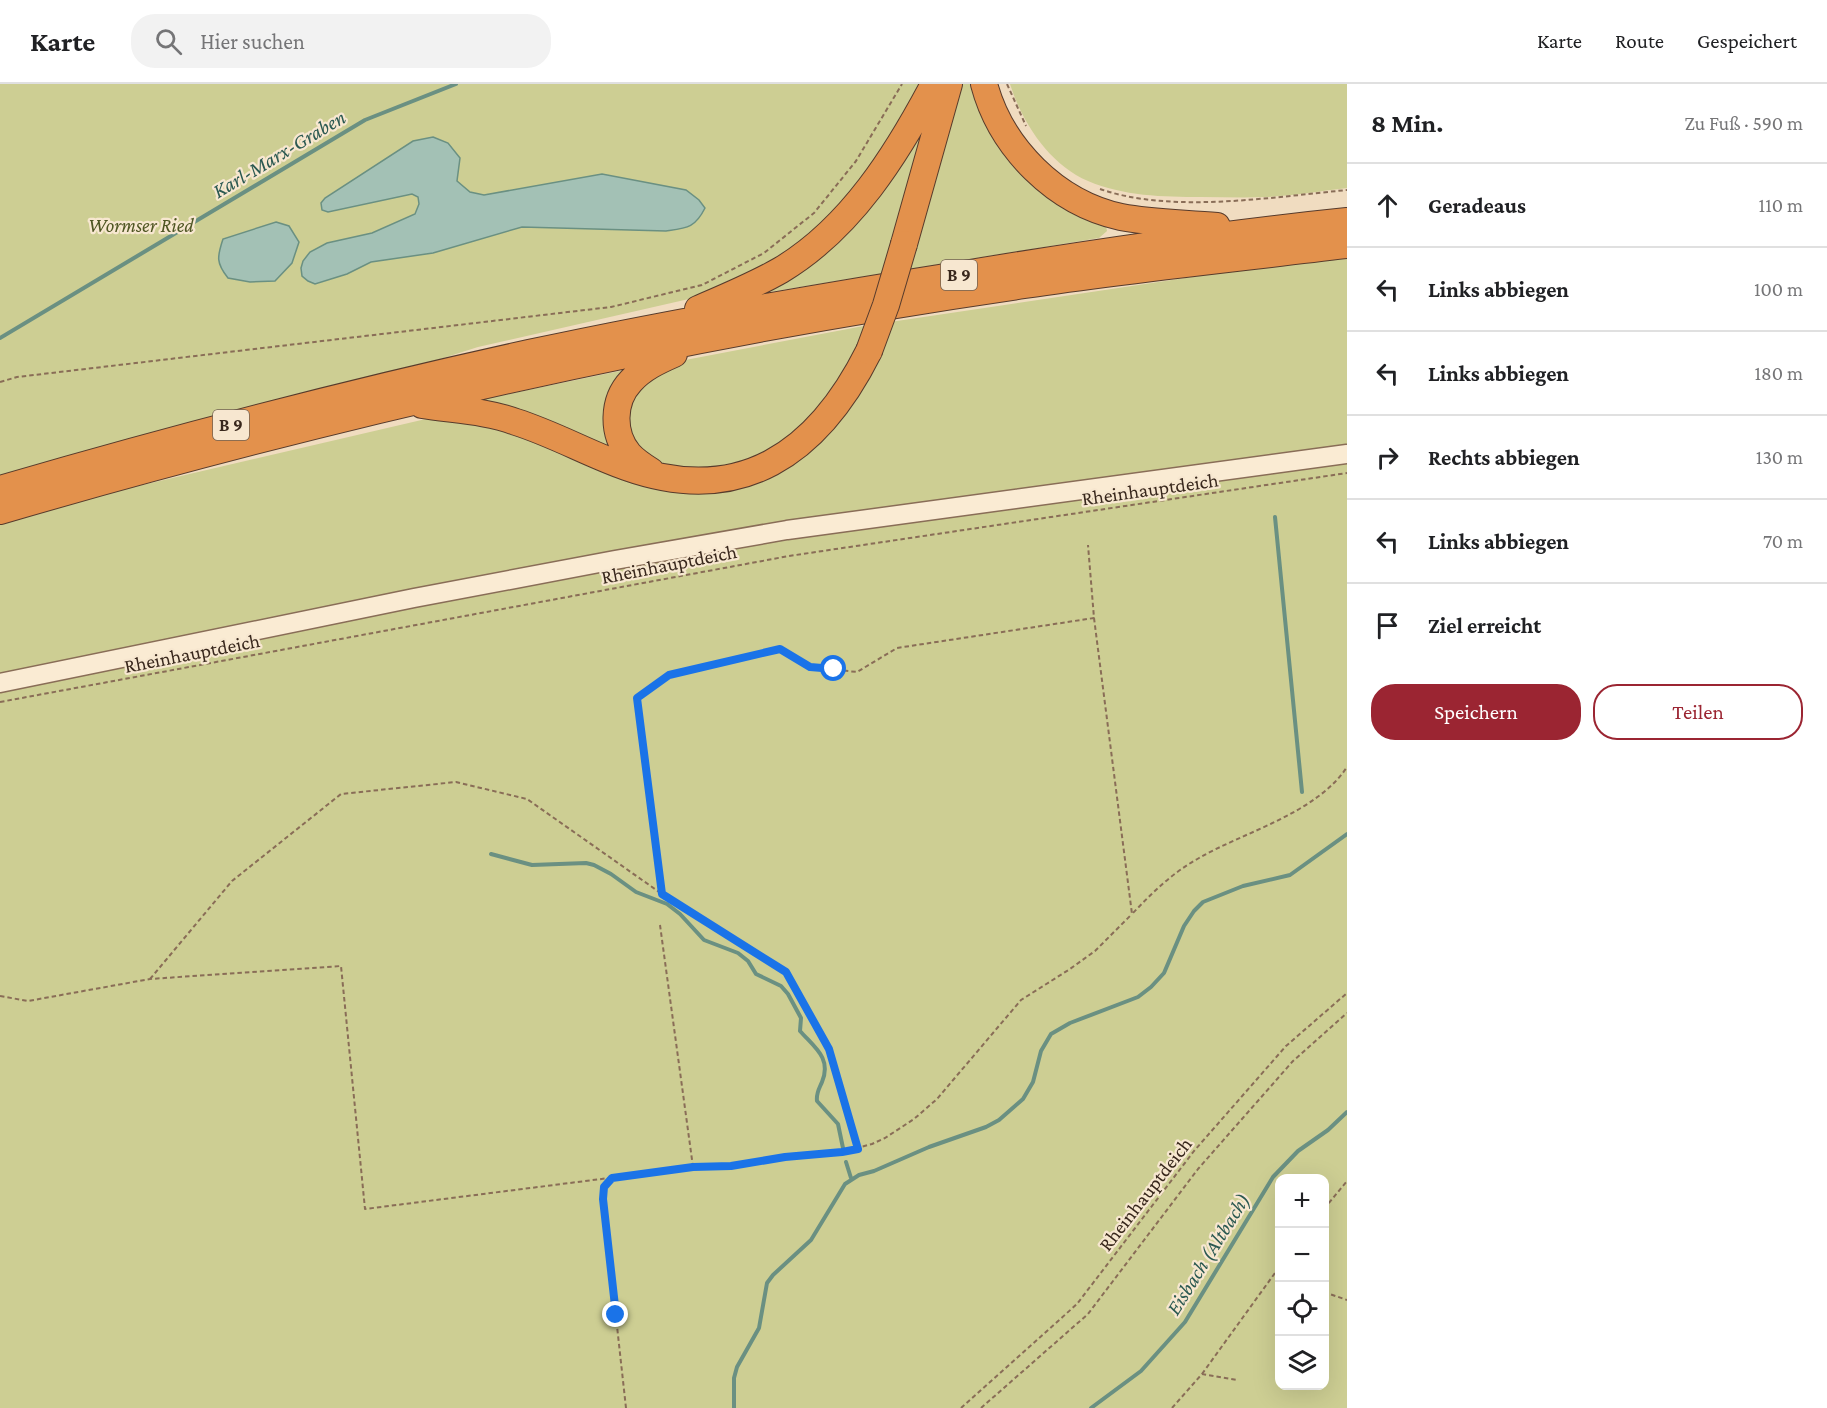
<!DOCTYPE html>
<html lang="de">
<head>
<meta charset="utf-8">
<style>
	body { margin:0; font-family:"Crimson Pro",serif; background:#f2f2f2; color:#202124 }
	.controls { position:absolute; right:18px; bottom:18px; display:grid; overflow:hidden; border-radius:12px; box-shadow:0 6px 24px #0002 }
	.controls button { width:54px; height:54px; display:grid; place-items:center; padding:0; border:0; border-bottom:2px solid #e0e0e0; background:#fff; color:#202124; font:30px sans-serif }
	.stop { position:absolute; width:18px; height:18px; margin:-14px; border:4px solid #1a73e8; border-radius:50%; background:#fff }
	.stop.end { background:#1a73e8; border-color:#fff; box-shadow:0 2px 6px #0008 }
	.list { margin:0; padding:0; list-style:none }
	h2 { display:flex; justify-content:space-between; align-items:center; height:78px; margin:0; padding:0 24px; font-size:26px }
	h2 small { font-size:20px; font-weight:400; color:#757577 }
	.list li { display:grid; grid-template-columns:39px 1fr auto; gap:18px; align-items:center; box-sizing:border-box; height:84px; padding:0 24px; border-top:2px solid #e0e0e0 }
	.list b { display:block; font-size:22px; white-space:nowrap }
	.list em { font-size:20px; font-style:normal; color:#757577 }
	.actions { display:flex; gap:12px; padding:18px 24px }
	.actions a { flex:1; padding:14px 0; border:2px solid #9b2532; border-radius:24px; text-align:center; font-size:21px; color:#9b2532 }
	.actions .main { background:#9b2532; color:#fff }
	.icon { flex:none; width:33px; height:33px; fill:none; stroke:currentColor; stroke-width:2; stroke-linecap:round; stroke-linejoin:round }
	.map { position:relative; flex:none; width:1347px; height:1324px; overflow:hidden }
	header { display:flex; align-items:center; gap:36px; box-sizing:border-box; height:84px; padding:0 30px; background:#fff; border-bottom:2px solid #e0e0e0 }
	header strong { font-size:28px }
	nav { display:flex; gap:33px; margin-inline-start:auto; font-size:21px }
	.search { width:420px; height:54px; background:#f2f2f2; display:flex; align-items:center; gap:15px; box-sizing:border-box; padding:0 21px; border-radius:24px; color:#757577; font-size:22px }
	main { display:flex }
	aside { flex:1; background:#fff }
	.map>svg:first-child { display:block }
	.green { fill:#cdce93; fill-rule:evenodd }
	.water { fill:#a3c1b5; stroke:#6a9082; stroke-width:1.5 }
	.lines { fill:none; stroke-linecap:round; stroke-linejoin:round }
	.stream { stroke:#6a9082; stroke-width:4 }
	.minor-casing { stroke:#896d57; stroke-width:21 }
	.highway-casing { stroke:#573b2c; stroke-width:28 }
	.path { stroke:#896d57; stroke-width:2; stroke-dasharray:4.5 3; stroke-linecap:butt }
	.minor { stroke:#faebd3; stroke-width:18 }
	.highway { stroke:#e3914c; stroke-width:26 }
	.highway-bridge-casing { stroke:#573b2c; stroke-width:28; stroke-linecap:butt }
	.highway-bridge { stroke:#e3914c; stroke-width:26 }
	.route { stroke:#1a73e8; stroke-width:8 }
	.labels { text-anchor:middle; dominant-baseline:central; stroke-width:4.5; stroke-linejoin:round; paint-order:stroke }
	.shield { fill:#f7e7d0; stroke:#716152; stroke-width:1.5 }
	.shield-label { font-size:18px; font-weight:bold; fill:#38271c }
	.park-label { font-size:20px; font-style:italic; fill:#4e5522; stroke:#f7e7d0 }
	.street-label { font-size:20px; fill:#38271c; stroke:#f7e7d0 }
	.water-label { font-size:21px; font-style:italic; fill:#2b5951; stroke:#f7e7d0 }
</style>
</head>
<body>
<header>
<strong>Karte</strong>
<div class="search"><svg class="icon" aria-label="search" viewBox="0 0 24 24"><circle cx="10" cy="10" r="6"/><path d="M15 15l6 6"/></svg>Hier suchen</div>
<nav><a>Karte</a><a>Route</a><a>Gespeichert</a></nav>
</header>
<main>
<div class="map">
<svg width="1347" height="1324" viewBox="0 0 1347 1324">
	<rect width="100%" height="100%" fill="#f0dcc0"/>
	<path class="green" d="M0,0H923L874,85L793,168L702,212L478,263L393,290L0,393Z
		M960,0H976L981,16L1106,142L1107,147L1099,154L758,210L885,93Z
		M1010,0H1347V104C1320,107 1292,112 1265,113C1244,114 1222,113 1201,113C1163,113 1123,112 1088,97C1050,81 1022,39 1010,0Z
		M1347,174V1324H0V438L48,423L443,331L492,338L606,383L769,387L890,238L1239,186ZM1280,1094H1324V1302H1280Z
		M874,240L823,326L755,381L663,386L625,350L632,306L680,277Z
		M639,283L627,292L622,372L474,317Z"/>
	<path class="water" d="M433,53L448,59L460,74L457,97L470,108L484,111L602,90L686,106L699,116L705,124C695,144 687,144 666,147L522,143L433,169L371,178L347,190L315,200L308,197L302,192L301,184L303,177L310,168L327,159L372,149L415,130L419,120L418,113L412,110L328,128L322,126L321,119L325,114L413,57Z
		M276,138L289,142L299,158L292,179L275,197L250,198L228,194C216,179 217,173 223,155Z"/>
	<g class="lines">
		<path class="stream" d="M0,254L365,36L456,0
			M1275,433L1302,708
			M491,770L532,781L586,779L594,781L611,790L636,808L667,820L680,830L704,856L738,869L748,877L756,890L781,902L788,910L801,934L800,947C814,963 832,974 822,998C819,1005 816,1009 817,1017L838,1040L843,1064
			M846,1078L851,1094
			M734,1324V1294L737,1283L759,1244L767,1199L773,1191L811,1156L845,1100L859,1091L874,1087L929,1063L986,1043L999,1036L1023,1015L1033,998L1041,967L1051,950L1070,939L1138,913L1151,903L1164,889L1184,842L1194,827L1203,818L1243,802L1290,791L1347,750
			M1091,1324L1141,1287L1185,1238L1273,1093L1298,1067L1328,1046L1347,1028"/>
		<g class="minor-casing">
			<path id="minor" d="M0,599L414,514L615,476L787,446L1347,370"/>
		</g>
		<g class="highway-casing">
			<path id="highway" d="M984,0C1001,64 1056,119 1121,133C1152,139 1185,139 1217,142
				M904,160L949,0
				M698,225C726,213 755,201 781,186C851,144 897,70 934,0
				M422,321C453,326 487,327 516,338C554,350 589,370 626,383C741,424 818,369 869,267
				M651,387C643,382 635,377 629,370C612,350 612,317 631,297C643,284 658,277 674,270
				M0,405C175,354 351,308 529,269C673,238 818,213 964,190C1091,169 1219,150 1347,137
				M0,427C336,329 678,251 1025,201C1132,185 1240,174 1347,161"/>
		</g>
		<path class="path" d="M1007,0L1026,42
			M1100,105C1172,130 1272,113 1347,106
			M0,298L17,293L611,223L702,201L764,169L814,129L856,77L902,0
			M1094,534L1132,830C1152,809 1172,789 1199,774C1244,748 1317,729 1347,683
			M0,618L789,472L1347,389
			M662,810L637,614L669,591L780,565L810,583L857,588L897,564L1094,534L1088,461
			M660,841L693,1083
			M150,895L232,797L341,710L456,698L527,715L662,810L786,888L829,965L858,1065
			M0,912L28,917L150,895L341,882L365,1125L609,1094
			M1324,1125L1347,1097
			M1324,1208L1347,1216
			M1202,1290L1280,1182
			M626,1324L603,1115C604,1106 604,1099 611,1094L693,1083L731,1081L807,1071L842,1068L872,1060L885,1054L914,1035L937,1015L1021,916L1070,885L1095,867L1132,830
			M961,1324L1077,1220L1194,1067L1286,962L1347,909
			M981,1324L1088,1230L1198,1085L1293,977L1347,929
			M1172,1324L1202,1290L1237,1296"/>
		<use href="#minor" class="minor"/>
		<use href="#highway" class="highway"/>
		<g class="highway-bridge-casing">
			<path id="highway-bridge" d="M869,267L886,221L904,160"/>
		</g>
		<use href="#highway-bridge" class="highway-bridge"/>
	</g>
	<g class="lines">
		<path class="route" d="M616,1231L603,1115L604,1103L612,1094L693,1083L731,1082L785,1073L842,1068L858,1065L829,965L786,888L662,810L637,614L669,591L780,565L810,583L834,585"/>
	</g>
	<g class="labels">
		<g class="shield">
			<rect x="941" y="176" width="36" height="30" rx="4.5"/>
			<rect x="213" y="326" width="36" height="30" rx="4.5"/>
		</g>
		<g class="shield-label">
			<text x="959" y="191">B 9</text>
			<text x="231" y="341">B 9</text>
		</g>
		<g class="park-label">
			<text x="141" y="141">Wormser Ried</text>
		</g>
		<g class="street-label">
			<text transform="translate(1150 405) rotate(-8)">Rheinhauptdeich</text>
			<text transform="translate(669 480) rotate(-11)">Rheinhauptdeich</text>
			<text transform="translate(192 569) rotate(-11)">Rheinhauptdeich</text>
			<text transform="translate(1145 1110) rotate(-52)">Rheinhauptdeich</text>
		</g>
		<g class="water-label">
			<text transform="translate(279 70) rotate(-31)">Karl-Marx-Graben</text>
			<text transform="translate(1208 1170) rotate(-58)">Eisbach (Altbach)</text>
		</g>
	</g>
</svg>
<div class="controls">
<button>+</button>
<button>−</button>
<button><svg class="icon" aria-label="locate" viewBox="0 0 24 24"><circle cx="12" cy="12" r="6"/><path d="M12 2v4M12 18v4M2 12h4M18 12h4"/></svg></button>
<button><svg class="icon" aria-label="layers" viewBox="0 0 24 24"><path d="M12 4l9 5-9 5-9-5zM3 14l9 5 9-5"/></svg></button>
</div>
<div class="stop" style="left:834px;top:585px"></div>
<div class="stop end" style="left:616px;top:1231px"></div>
</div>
<aside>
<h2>8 Min.<small>Zu Fuß · 590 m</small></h2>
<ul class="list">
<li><svg class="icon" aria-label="ahead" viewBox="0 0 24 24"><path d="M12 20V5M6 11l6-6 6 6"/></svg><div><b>Geradeaus</b></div><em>110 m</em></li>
<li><svg class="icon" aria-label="left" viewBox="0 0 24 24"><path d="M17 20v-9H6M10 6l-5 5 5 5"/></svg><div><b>Links abbiegen</b></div><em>100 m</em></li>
<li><svg class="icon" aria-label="left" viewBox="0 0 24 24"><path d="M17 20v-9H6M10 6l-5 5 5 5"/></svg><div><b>Links abbiegen</b></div><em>180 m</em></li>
<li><svg class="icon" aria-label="right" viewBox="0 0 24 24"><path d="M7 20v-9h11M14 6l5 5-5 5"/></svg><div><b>Rechts abbiegen</b></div><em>130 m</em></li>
<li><svg class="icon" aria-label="left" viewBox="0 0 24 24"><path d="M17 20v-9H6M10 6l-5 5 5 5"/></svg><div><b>Links abbiegen</b></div><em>70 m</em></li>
<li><svg class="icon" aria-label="arrive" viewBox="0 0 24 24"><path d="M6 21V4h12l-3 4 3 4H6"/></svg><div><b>Ziel erreicht</b></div></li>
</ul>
<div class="actions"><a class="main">Speichern</a><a>Teilen</a></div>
</aside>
</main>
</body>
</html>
